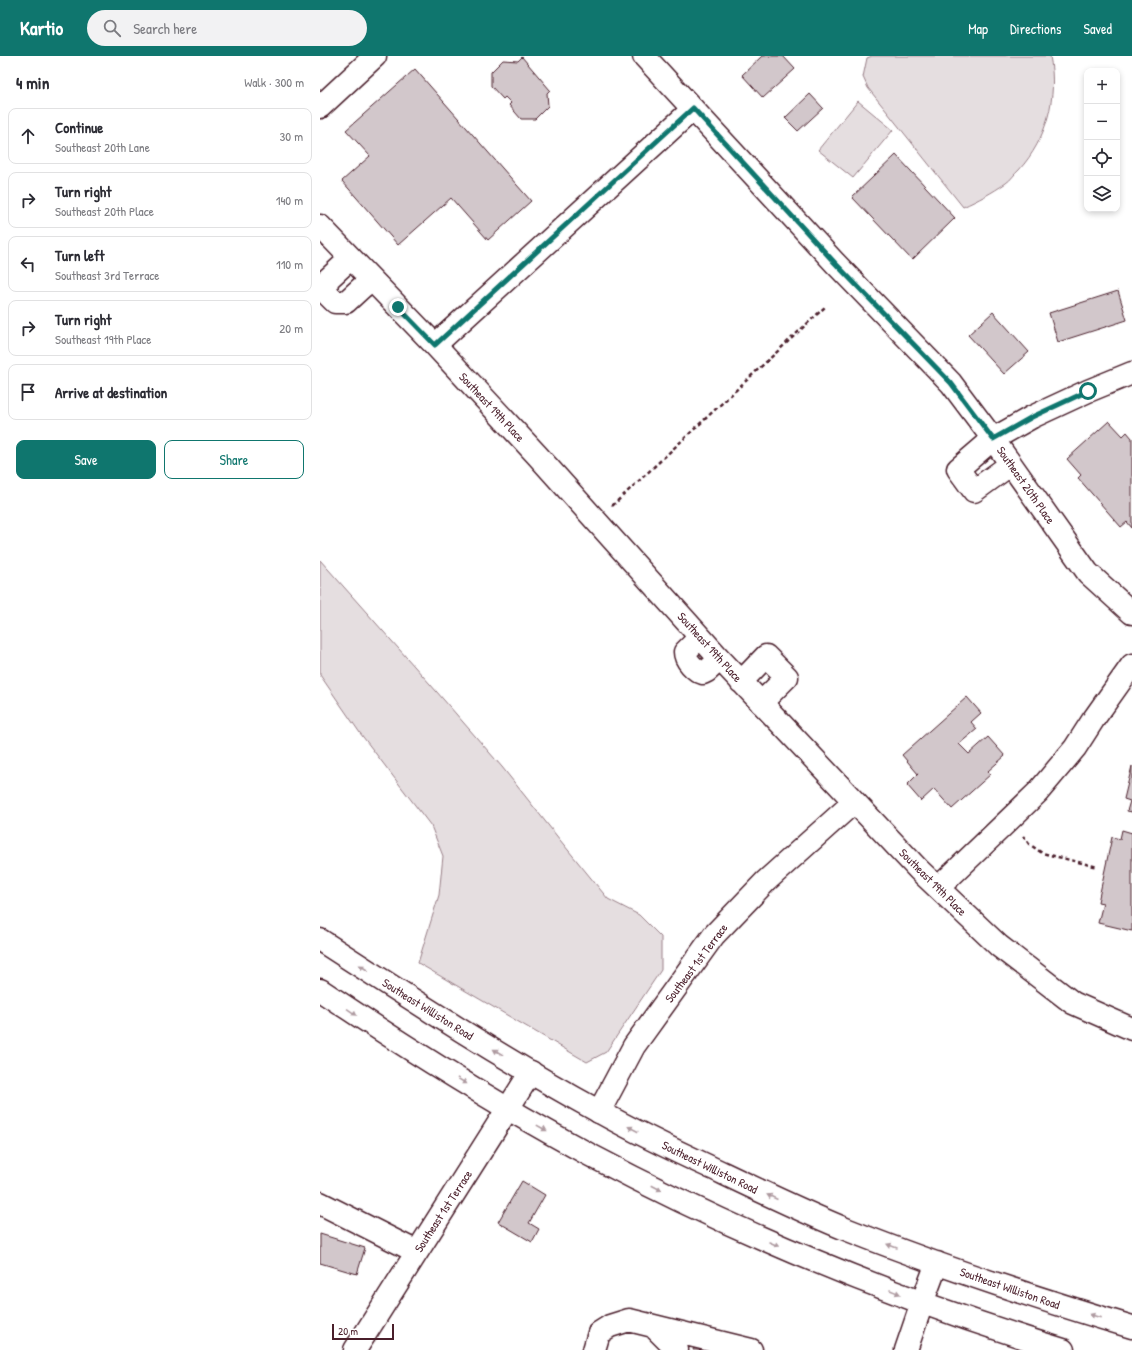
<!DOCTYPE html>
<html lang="en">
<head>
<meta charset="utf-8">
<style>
	body { margin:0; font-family:"Patrick Hand",sans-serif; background:#f2f2f3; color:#2b2b33 }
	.controls { position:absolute; right:12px; top:12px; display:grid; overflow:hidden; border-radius:8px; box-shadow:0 2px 6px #0003 }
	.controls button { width:36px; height:36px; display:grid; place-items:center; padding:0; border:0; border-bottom:1px solid #e1e1e2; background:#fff; color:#2b2b33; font:20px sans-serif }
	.scale { position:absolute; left:12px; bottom:10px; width:62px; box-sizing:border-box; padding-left:4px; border:2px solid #4a1f2b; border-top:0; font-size:11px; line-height:14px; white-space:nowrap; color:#4a1f2b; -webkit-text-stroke:3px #fff; paint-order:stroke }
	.stop { position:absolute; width:12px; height:12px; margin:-9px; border:3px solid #0f766e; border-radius:50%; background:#fff }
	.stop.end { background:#0f766e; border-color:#fff; box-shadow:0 1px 4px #0008 }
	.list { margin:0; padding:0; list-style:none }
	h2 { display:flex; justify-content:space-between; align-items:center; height:52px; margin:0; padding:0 16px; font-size:17px }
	h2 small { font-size:13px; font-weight:400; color:#7c7c81 }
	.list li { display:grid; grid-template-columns:26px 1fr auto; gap:12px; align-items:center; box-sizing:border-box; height:56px; margin:0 8px 8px; padding:0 8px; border:1px solid #e1e1e2; border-radius:8px }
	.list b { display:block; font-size:15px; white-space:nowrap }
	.list p { margin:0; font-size:13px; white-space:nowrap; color:#7c7c81 }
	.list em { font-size:13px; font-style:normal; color:#7c7c81 }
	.actions { display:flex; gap:8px; padding:12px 16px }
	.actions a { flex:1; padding:9px 0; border:1px solid #0f766e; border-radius:8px; text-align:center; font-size:14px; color:#0f766e }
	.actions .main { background:#0f766e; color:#fff }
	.icon { flex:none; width:22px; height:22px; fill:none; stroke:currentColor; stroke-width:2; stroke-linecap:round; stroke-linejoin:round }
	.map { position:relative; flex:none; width:812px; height:1294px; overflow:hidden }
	header { display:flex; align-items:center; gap:24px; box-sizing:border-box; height:56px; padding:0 20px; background:#0f766e; color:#fff }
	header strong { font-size:19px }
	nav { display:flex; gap:22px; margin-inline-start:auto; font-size:14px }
	.search { width:280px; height:36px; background:#f2f2f3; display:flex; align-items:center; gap:10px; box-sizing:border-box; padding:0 14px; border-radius:22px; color:#7c7c81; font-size:15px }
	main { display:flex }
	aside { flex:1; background:#fff }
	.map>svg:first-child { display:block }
	.green { fill:#e5dee0; stroke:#987e86 }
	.building { fill:#d2c7cb; stroke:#4a1f2b }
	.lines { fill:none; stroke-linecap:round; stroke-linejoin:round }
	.minor-casing { stroke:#4a1f2b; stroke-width:25 }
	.highway-casing { stroke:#4a1f2b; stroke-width:25 }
	.path { stroke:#4a1f2b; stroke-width:2.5; stroke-dasharray:4 3; stroke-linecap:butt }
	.minor { stroke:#fff; stroke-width:22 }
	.highway { stroke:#fff; stroke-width:22 }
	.oneway { fill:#ae9aa0 }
	.route { stroke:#0f766e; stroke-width:5 }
	.labels { text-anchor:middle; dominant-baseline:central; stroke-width:3; stroke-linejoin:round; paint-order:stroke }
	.street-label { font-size:12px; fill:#4a1f2b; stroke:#fff }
</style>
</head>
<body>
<header>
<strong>Kartio</strong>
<div class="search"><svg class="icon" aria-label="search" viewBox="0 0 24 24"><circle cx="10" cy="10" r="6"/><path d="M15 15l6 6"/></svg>Search here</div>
<nav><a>Map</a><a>Directions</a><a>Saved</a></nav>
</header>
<main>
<aside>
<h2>4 min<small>Walk · 300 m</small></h2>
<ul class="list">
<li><svg class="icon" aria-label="ahead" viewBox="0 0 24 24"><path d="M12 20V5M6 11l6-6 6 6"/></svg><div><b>Continue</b><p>Southeast 20th Lane</p></div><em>30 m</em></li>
<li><svg class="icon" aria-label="right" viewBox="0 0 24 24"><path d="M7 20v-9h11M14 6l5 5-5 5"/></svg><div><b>Turn right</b><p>Southeast 20th Place</p></div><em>140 m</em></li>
<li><svg class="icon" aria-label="left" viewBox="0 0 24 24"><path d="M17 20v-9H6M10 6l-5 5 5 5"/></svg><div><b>Turn left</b><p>Southeast 3rd Terrace</p></div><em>110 m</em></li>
<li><svg class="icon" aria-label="right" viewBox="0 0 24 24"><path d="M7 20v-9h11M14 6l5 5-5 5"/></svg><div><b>Turn right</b><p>Southeast 19th Place</p></div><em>20 m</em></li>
<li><svg class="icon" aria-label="arrive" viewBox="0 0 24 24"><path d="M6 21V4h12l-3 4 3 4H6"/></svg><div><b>Arrive at destination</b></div></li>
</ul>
<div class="actions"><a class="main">Save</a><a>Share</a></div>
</aside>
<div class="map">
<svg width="812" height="1294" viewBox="0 0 812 1294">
	<rect width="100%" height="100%" fill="#fff"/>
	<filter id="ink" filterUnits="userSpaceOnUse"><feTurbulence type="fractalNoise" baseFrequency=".025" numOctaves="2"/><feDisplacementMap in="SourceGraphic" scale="8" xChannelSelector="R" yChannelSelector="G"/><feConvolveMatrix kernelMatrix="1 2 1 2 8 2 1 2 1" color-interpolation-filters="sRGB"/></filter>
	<g filter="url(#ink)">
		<path class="green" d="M552,0H730C738,41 727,83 699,114C694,118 691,124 686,127C672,137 658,144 643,151L548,32L543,21L547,2Z
			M538,45L573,74L533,122L498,94Z
			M0,504L110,628L182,711L244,789L288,843L319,859L341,881V914L286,996L267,1006L98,907L119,839L123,800L111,770L40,677L0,619Z"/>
		<path class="building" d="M442,0H463L475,13L443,42L422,19Z
			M202,1L230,34L227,37L228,50L215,63H201L189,49L191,47L185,41L183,43L171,30V16L183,4L198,5Z
			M95,13L211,145L168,184L131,142L78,189L22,125L50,100L26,74Z
			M490,38L503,52L478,75L465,62Z
			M576,99L635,162L592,204L532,141Z
			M798,235L807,264L738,286L729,257Z
			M673,256L709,296L684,318L648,279Z
			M789,365L803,380L807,376L812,382V472L807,466L801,471L758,422L761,419L747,403Z
			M647,641L661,657L651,666L657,673L639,688L649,698L668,681L685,700L668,715L671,718L632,753L614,733L601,745L587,729L598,718L582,699Z
			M812,710V756L807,755L810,745L804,743Z
			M802,774L812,777V875L778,867L783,847L778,846L792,781L800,783Z
			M202,1125L225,1139L209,1167L219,1173L212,1186L178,1166Z
			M0,1178L45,1192L37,1218L0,1207Z
			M375,1289L391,1294H373Z"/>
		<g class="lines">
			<g class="minor-casing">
				<path id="minor" d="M324,0L515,207L631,327L673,383L768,517L812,557
					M0,51L55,0
					M0,170L115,289L217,399L400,603L599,814L679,890L753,947L812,973
					M31,202L7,224L6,237L15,246H26L51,223
					M115,289L373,53
					M691,408L654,435L638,413L673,383L712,361L768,335L812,317
					M380,581L365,596C365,604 375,615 383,617L387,615L400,603
					M421,626L446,600L467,621L441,647
					M618,832L718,736L755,692L773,664L812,609
					M279,1056L314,990L394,879L446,825L534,746
					M0,1147L97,1196
					M333,1270L357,1294
					M35,1294L211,1016
					M274,1294L279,1277L290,1270L309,1264L431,1294
					M586,1294L602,1247"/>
			</g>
			<g class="highway-casing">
				<path id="highway" d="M0,884C91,943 183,1003 278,1055C314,1075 351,1093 388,1110C434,1132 481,1155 528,1174C621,1211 716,1242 812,1271
					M0,934C88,993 177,1049 270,1099C421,1179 580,1244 743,1294
					M602,1247L617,1207"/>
			</g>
			<path class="path" d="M292,450L506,250
				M703,780L709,788L722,797L778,811"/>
			<use href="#minor" class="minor"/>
			<use href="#highway" class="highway"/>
		</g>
		<defs><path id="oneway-solid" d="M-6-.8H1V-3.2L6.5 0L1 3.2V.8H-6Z"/></defs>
		<g class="oneway">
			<use href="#oneway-solid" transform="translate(44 912) rotate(-147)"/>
			<use href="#oneway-solid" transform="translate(32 956) rotate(34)"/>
			<use href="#oneway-solid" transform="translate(178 996) rotate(-149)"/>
			<use href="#oneway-solid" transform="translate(142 1025) rotate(31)"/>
			<use href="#oneway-solid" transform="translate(222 1072) rotate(29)"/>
			<use href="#oneway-solid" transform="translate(313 1073) rotate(-153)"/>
			<use href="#oneway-solid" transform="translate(337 1132) rotate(27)"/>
			<use href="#oneway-solid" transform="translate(452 1141) rotate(-156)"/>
			<use href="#oneway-solid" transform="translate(454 1188) rotate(23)"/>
			<use href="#oneway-solid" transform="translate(572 1190) rotate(-159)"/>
			<use href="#oneway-solid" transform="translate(575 1236) rotate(22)"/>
			<use href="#oneway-solid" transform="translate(775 1260) rotate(-163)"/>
		</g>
	</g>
	<g class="lines" filter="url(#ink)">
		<path class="route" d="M78,251L115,289L373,52L515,207L631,327L673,383L712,361L768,335"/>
	</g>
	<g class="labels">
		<g class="street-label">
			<text transform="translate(172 351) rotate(47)">Southeast 19th Place</text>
			<text transform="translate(706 429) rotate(55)">Southeast 20th Place</text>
			<text transform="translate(390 591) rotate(48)">Southeast 19th Place</text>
			<text transform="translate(613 826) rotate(45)">Southeast 19th Place</text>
			<text transform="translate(376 907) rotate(-53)">Southeast 1st Terrace</text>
			<text transform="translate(108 953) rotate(32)">Southeast Williston Road</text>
			<text transform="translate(390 1111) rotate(26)">Southeast Williston Road</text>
			<text transform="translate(123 1155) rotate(-57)">Southeast 1st Terrace</text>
			<text transform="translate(690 1232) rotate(19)">Southeast Williston Road</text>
		</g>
	</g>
</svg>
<div class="controls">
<button>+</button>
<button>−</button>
<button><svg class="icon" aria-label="locate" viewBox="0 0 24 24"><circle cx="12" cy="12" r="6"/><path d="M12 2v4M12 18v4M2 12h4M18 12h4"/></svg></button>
<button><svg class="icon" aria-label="layers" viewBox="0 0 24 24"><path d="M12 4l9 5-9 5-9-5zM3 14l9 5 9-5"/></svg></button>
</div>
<div class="scale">20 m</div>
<div class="stop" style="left:768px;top:335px"></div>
<div class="stop end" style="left:78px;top:251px"></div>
</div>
</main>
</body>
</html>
